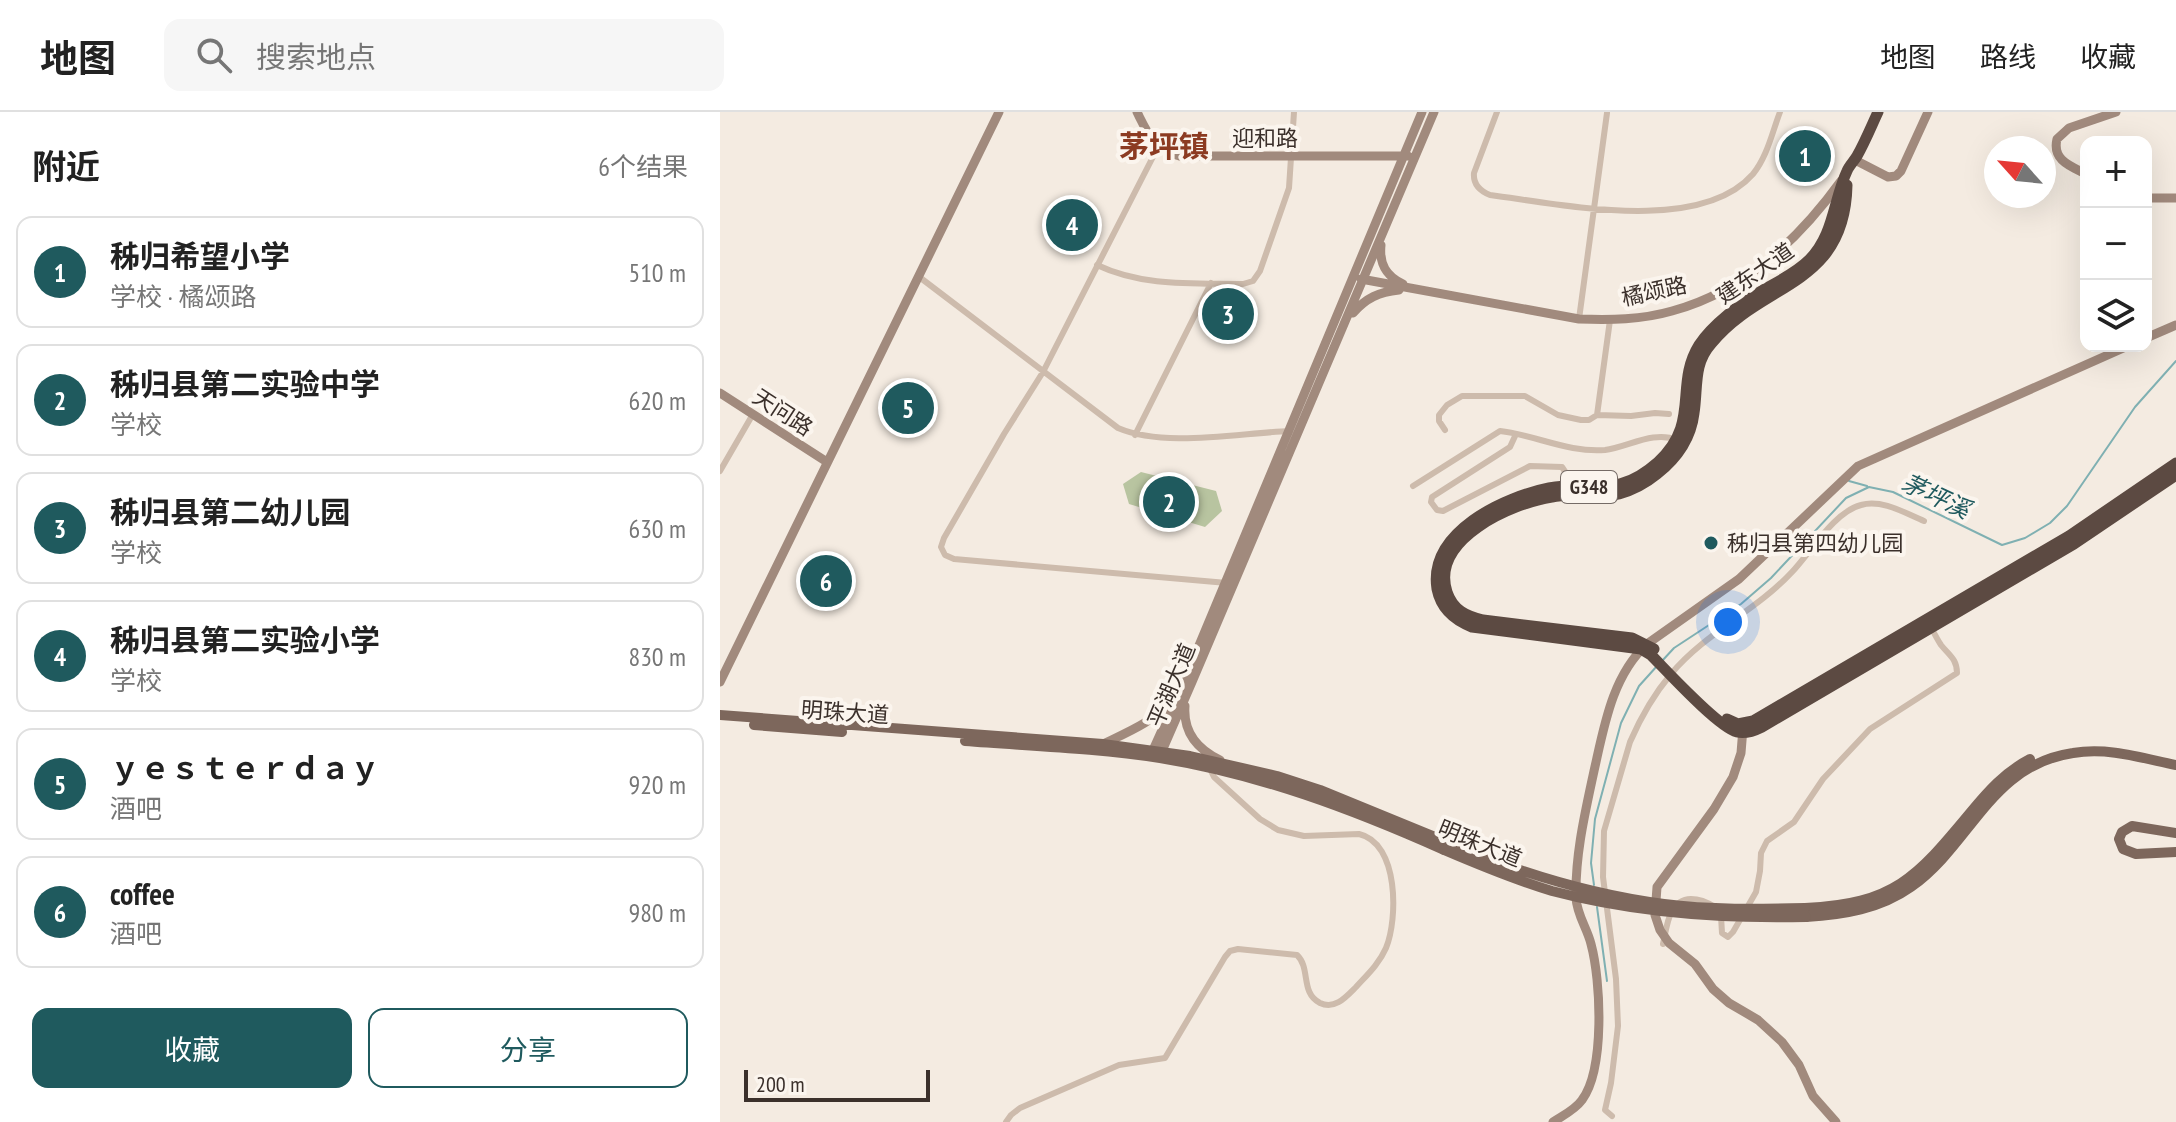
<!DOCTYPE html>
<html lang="zh">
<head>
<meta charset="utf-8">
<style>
	body { margin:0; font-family:"PT Sans Narrow","Noto Sans SC",sans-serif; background:#f6f6f6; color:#222 }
	.controls { position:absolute; right:24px; top:24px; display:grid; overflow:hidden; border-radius:16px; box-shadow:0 8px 32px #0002 }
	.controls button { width:72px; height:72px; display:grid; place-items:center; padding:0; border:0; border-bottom:2px solid #e0e0e0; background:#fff; color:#222; font:40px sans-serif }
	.compass { position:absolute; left:1264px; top:24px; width:72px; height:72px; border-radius:50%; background:#fff; box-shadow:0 8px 32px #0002; rotate:297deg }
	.scale { position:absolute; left:24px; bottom:20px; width:186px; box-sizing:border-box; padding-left:8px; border:4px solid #3b302b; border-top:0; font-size:22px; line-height:28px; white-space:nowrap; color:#3b302b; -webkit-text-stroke:6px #fbf5ee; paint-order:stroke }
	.you { position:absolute; left:1008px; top:510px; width:28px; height:28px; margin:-20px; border:6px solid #fff; border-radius:50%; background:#1a73e8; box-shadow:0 0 0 12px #1a73e833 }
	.badge { display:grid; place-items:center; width:52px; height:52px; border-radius:50%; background:#1f5a5e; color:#fff; font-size:26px; font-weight:700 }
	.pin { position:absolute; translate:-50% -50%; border:4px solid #fff; box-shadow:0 2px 8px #0006 }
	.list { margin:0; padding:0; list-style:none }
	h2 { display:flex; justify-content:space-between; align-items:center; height:104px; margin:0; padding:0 32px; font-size:34px }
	h2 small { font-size:26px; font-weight:400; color:#767676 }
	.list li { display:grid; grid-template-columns:52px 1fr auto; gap:24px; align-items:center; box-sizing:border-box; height:112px; margin:0 16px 16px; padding:0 16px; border:2px solid #e0e0e0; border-radius:16px }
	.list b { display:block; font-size:30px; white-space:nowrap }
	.list p { margin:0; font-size:26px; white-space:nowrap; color:#767676 }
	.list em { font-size:26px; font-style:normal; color:#767676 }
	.actions { display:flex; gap:16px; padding:24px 32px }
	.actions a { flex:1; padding:18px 0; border:2px solid #1f5a5e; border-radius:16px; text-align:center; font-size:28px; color:#1f5a5e }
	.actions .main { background:#1f5a5e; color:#fff }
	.icon { flex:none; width:44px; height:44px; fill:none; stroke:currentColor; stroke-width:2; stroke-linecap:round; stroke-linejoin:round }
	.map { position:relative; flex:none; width:1456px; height:1010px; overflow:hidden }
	header { display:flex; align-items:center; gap:48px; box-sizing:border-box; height:112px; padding:0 40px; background:#fff; border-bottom:2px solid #e0e0e0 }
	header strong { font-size:38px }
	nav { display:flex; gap:44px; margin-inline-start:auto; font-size:28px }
	.search { width:560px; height:72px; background:#f6f6f6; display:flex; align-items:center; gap:20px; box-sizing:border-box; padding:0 28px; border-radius:16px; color:#767676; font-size:30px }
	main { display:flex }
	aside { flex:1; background:#fff }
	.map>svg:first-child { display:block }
	.grass { fill:#b8c4a0 }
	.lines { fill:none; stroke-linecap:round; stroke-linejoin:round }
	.stream { stroke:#7fb0b2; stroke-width:2 }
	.street { stroke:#cdbbac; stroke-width:6 }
	.secondary { stroke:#a18a7d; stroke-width:9 }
	.primary { stroke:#7d675c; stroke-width:10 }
	.highway { stroke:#5c4a42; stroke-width:11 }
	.primary-bridge { stroke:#7d675c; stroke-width:10 }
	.poi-dot { fill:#1f5a5e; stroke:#fbf5ee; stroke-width:3 }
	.labels { text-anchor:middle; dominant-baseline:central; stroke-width:8; stroke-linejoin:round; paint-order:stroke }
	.shield { fill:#fbf5ee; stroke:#756b66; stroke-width:2 }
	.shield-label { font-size:20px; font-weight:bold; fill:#3b302b }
	.street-label { font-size:22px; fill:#3b302b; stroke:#fbf5ee }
	.poi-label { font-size:22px; fill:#3b302b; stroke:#fbf5ee; text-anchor:start }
	.water-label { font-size:24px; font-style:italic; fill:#1f5a5e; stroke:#fbf5ee }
	.district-label { font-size:30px; font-weight:bold; fill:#8c3b22; stroke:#fbf5ee }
</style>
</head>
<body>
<header>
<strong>地图</strong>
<div class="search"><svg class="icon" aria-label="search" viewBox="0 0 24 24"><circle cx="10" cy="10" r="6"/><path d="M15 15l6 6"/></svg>搜索地点</div>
<nav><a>地图</a><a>路线</a><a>收藏</a></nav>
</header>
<main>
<aside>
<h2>附近<small>6个结果</small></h2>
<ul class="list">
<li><span class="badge">1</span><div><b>秭归希望小学</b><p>学校 · 橘颂路</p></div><em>510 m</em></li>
<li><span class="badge">2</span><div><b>秭归县第二实验中学</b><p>学校</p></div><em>620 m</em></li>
<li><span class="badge">3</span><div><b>秭归县第二幼儿园</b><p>学校</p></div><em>630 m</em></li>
<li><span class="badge">4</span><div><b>秭归县第二实验小学</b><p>学校</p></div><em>830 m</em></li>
<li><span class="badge">5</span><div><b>ｙｅｓｔｅｒｄａｙ</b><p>酒吧</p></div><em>920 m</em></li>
<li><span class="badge">6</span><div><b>coffee</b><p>酒吧</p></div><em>980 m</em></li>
</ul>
<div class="actions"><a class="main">收藏</a><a>分享</a></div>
</aside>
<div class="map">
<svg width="1456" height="1010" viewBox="0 0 1456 1010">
	<rect width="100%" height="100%" fill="#f4ebe1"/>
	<path class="grass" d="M421,360L496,379L502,399L485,415L409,392L403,372Z"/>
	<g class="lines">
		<path class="stream" d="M1129,369L1147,374
			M942,549L954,536L1021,492L1051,466L1126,386L1149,375L1173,380L1282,433L1305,426L1330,411L1347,394L1415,295L1456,249
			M874,773L871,751L875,707L901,611L919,574L937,554
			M877,795L887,869"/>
		<path class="street" d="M777,0L754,61C753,72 760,79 770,83C840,92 980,123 1033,62C1047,45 1052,21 1060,0
			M438,35L323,260L284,322L224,426L221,435L225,443L234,447L507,471
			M377,153C423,175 474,171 523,172L533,169L540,159L569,76L574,0
			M198,164L398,316C445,336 518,321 570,319
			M859,207L887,1
			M877,303L890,208
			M725,318L719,309V303L727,293L742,284H805L838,303L861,308H869L877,303L911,304L935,301L949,302
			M796,322L790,335L712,385L711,390L717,398L723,399L810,354L842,355L846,361V375
			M415,323L491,171
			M0,359L33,302
			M693,374L780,319C815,323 849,341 885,338C908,335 934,318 957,328
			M1001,804L1002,821L1008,825L1013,820L1036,780L1040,759L1041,741L1047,729L1074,710L1103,667L1150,617L1237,561C1237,547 1229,543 1221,533C1217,527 1214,521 1211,515
			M943,832C947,815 948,788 971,787C980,787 987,790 995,795
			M892,1004L885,998L891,971L898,914L896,867L883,765L884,719L910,630C920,607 935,581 951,562C985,521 1036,499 1072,460C1091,440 1114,400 1141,393C1162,387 1185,401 1204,409
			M286,1010L291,1003L300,996L399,953L445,946L505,845L510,839L518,837L577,843C591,856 580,881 600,891C615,898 626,885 636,875C647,863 659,852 666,836C678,807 679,731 639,722L584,724L558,718L540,707L494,665L489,655"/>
		<path class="secondary" d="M417,0C428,22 434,38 460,44H688
			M1135,48L1168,65L1176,64L1181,59L1208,0
			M1366,62C1350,54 1332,48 1337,27L1349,16L1396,0
			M1426,86H1456
			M661,133C659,152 666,164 683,172
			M641,167L859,207C890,208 921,208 952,199C1023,180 1079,127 1121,69
			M633,201C646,186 659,180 679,178
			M1426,226L1456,213
			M0,281L107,350
			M0,570L279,0
			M465,594C463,620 477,637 500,648
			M1023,616L1021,641L1013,665L994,697L937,775L935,803L940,818L949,831L975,852L993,877L1009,891L1038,908L1062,930L1079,953L1093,984L1116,1010
			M383,632C408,620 435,609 453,587
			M438,643L442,639L472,570L714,0
			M435,645L433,638L465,567L702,0
			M833,1010C842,1004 855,998 862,988C885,957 881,869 871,832C867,816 857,803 856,786C855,743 865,701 874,659C884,615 892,564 927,532L1019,467L1138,354L1408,234"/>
		<path class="primary" d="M0,603L383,632L470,644L557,664L600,678L727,730
			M34,613L122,620
			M245,629C310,634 376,636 440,646C539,662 632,697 724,738
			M1456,721L1412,714L1402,720L1399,727L1403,737L1416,742L1456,740
			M1085,796C1174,792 1196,766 1250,701C1268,679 1285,660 1310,647
			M1086,805C1123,803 1160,797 1191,775C1252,732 1270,653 1353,641C1388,635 1422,646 1456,653"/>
		<path class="highway" d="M1158,0C1151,15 1145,30 1137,44C1134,49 1129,54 1127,59C1113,89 1114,123 1089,148C1076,161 1059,169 1043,178C1022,190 992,213 979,233C954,273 981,311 938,350C895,388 875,367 829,376C784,385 708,420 717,477C721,497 734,508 752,515L921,537L931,543C947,559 998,615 1017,620C1025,622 1034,619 1042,615L1354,432L1456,363
			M934,537L912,526L763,508C746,504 733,498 727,480C710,427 792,391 832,385C854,381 877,387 899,382C913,378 926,371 937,362C956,347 971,326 974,301C978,276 973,252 991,232C1042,169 1125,176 1127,73
			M1007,607L1018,612L1033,609L1349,424L1456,351"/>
		<path class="primary-bridge" d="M727,730C797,760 868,782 944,792C991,798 1038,797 1085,796
			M724,738C759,753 795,768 832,779C915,801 1000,807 1086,805"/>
	</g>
	<circle class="poi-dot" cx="991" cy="431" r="8"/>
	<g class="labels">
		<rect class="shield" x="841" y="359" width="56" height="32" rx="6"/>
		<g class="shield-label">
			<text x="869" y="375">G348</text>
		</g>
		<g class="street-label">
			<text x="545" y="26">迎和路</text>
			<text transform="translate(1035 161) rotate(-35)">建东大道</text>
			<text transform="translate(934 179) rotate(-12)">橘颂路</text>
			<text transform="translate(63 300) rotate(33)">天问路</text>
			<text transform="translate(451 573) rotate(-67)">平湖大道</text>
			<text transform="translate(125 600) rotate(4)">明珠大道</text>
			<text transform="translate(760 731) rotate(22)">明珠大道</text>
		</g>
		<g class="poi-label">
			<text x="1007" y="431">秭归县第四幼儿园</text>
		</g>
		<g class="water-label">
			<text transform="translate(1216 384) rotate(25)">茅坪溪</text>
		</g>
		<g class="district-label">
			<text x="444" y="33">茅坪镇</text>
		</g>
	</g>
</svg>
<div class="controls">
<button>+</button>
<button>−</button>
<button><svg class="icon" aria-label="layers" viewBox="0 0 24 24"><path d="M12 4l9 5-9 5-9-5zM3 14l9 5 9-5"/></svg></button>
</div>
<svg class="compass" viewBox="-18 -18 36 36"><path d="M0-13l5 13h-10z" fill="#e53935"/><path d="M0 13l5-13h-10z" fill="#767676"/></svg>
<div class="scale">200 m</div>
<div class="you"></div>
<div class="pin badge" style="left:1085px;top:44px">1</div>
<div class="pin badge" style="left:449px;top:390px">2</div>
<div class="pin badge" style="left:508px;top:202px">3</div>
<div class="pin badge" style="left:352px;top:113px">4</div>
<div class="pin badge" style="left:188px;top:296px">5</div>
<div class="pin badge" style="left:106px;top:469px">6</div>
</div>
</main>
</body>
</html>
